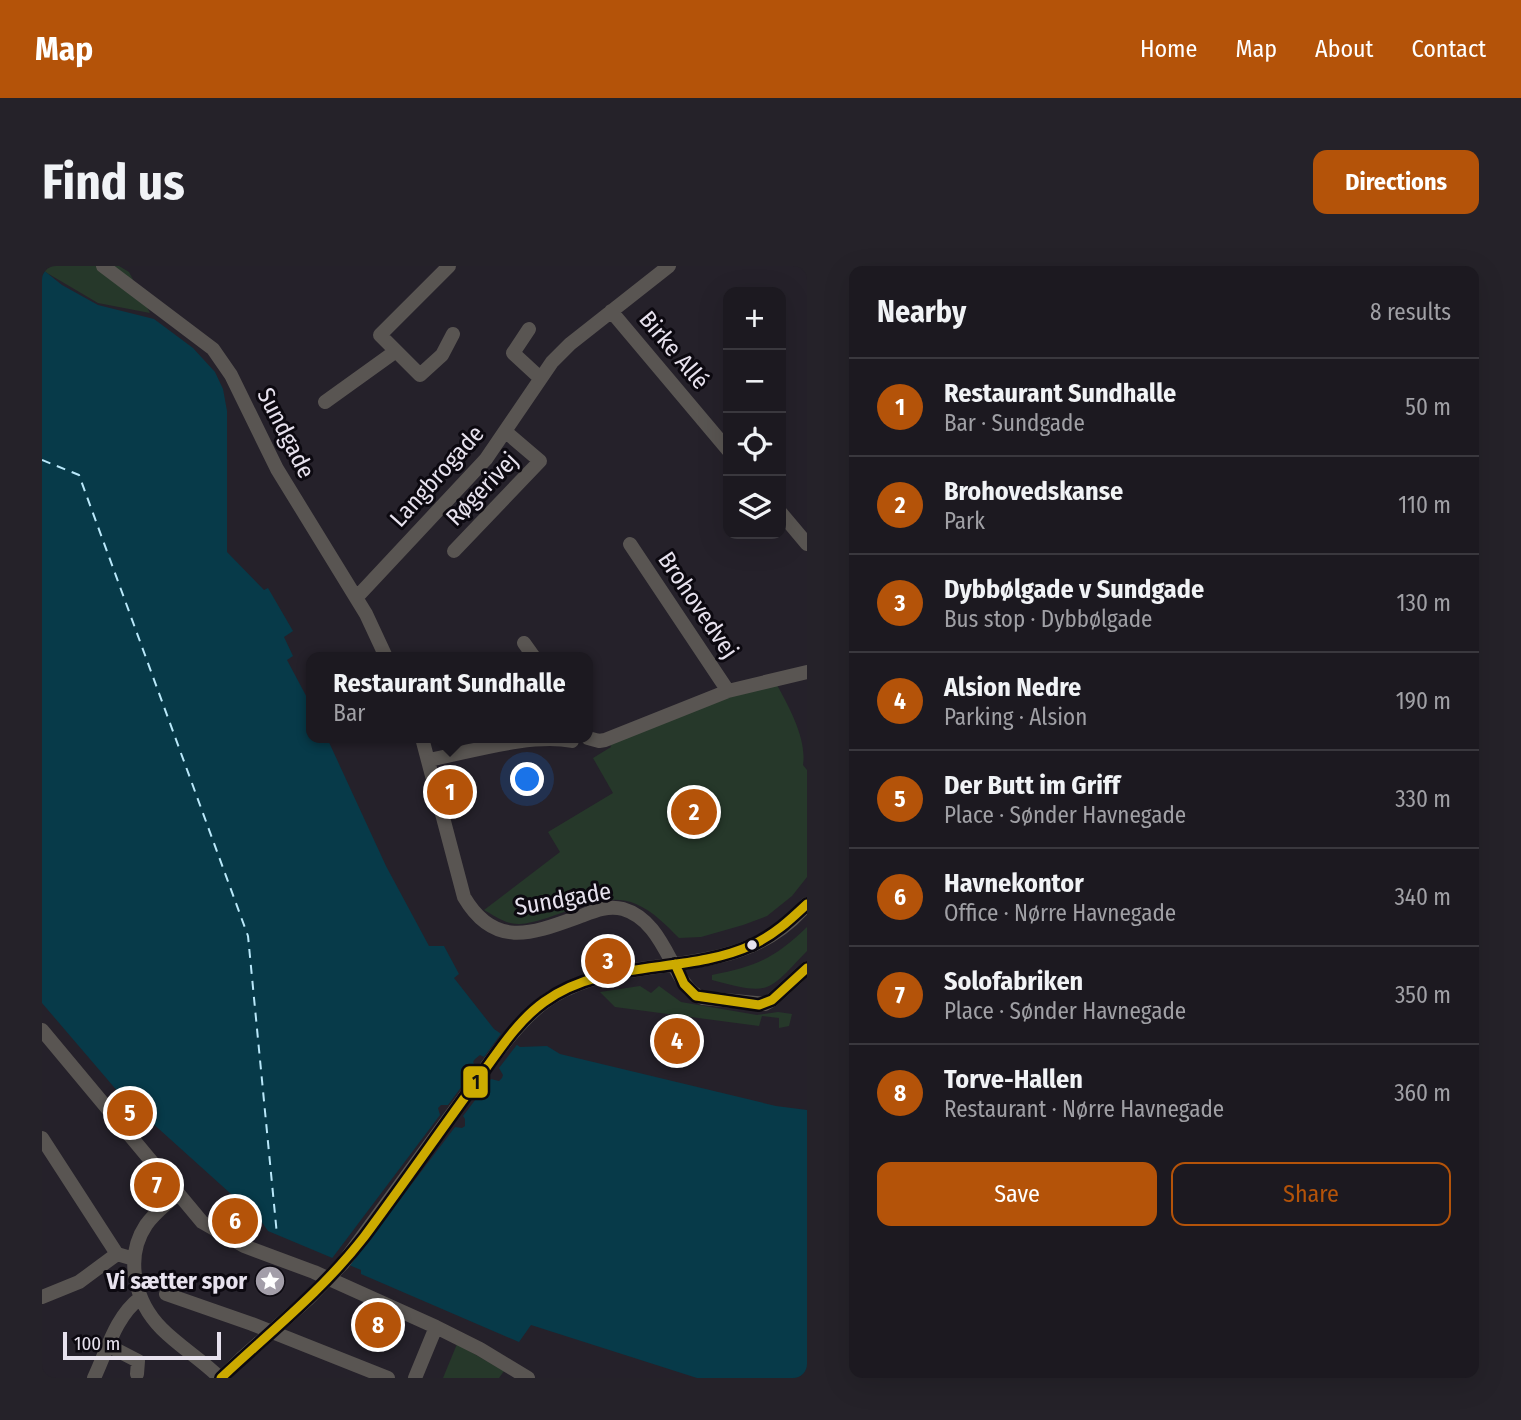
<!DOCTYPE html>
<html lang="en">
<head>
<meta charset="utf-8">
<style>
	body { margin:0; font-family:"Fira Sans Condensed",sans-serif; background:#252229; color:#f1f3f6 }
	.controls { position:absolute; right:21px; top:21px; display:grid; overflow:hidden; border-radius:14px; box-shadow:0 7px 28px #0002 }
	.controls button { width:63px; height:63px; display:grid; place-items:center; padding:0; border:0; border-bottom:2px solid #3a383e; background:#1c1920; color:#f1f3f6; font:35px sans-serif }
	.scale { position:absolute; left:21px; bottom:18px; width:158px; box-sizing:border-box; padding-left:7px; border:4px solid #e7e2ee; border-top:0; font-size:19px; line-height:24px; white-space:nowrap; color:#e7e2ee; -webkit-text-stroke:5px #0c0910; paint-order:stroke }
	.you { position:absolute; left:486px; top:514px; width:24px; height:24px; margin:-18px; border:5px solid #fff; border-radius:50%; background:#1a73e8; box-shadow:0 0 0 10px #1a73e833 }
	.badge { display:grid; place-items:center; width:46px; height:46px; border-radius:50%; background:#b45309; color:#fff; font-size:23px; font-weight:700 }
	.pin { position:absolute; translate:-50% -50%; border:4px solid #fff; box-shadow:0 2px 7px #0006 }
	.popup { position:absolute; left:264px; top:386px; width:287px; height:91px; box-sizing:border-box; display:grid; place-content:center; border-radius:14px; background:#1c1920; filter:drop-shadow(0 2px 5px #0005); font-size:23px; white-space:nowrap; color:#a0a0a5 }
	.popup b { font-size:26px; color:#f1f3f6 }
	.popup::after { content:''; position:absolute; left:50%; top:100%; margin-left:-14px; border:14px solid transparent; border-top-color:#1c1920 }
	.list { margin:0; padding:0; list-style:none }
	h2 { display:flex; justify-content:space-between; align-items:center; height:91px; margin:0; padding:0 28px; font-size:30px }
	h2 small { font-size:23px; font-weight:400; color:#a0a0a5 }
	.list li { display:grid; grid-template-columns:46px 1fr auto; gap:21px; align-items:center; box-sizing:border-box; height:98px; padding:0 28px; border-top:2px solid #3a383e }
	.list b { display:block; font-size:26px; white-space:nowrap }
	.list p { margin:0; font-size:23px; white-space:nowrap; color:#a0a0a5 }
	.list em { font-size:23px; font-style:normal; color:#a0a0a5 }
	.actions { display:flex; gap:14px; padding:21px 28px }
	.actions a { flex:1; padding:16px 0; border:2px solid #b45309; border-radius:14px; text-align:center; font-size:24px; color:#b45309 }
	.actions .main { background:#b45309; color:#fff }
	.icon { flex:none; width:38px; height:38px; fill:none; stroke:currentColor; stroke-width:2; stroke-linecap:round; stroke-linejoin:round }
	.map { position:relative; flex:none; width:765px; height:1112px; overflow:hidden; border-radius:14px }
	header { display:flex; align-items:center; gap:42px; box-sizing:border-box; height:98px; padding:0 35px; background:#b45309; color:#fff }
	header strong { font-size:33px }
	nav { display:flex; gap:38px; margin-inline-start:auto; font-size:24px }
	.intro { display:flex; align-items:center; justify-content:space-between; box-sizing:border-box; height:168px; padding:0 42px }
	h1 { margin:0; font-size:49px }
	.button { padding:18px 32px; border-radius:14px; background:#b45309; color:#fff; font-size:24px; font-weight:700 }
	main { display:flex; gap:42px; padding:0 42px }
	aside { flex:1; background:#1c1920; border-radius:14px; box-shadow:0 7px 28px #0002 }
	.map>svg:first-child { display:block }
	.green { fill:#26382a }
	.water { fill:#073a49 }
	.pier { fill:#25212a }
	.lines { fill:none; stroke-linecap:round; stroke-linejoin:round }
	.ferry { stroke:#b9e8fa; stroke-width:2; stroke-dasharray:9 7; stroke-linecap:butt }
	.minor { stroke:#595552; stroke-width:14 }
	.minor-bridge { stroke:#595552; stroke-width:14 }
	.bus-1-casing { stroke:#0c0910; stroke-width:14 }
	.bus-1 { stroke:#ca0; stroke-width:9 }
	.bus-dot { fill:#e7e2ee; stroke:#0c0910; stroke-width:2.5 }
	.labels { text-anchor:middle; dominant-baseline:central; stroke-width:6; stroke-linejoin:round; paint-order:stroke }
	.street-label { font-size:24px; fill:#e7e2ee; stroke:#0c0910 }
	.poi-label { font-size:24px; font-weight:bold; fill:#e7e2ee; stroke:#0c0910; text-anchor:end }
	.line-badge { stroke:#0c0910; stroke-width:2.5 }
	.pale-badge-label { font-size:19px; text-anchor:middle; font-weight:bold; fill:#111 }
</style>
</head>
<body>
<header>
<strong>Map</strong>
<nav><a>Home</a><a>Map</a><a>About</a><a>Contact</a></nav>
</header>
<div class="intro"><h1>Find us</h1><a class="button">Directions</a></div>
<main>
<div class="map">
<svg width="765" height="1112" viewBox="0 0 765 1112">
	<rect width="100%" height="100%" fill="#25212a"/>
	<path class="green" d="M0,0H77L87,6L108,47L56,37L0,4Z
		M735,419C747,441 765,473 761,499L765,504V611L750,630L725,650L701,659L659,671L637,672C624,659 612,646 594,638C559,622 514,655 478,658C465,659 453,650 442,644L518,586L506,566L571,527L551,492L569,481L568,477L691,430Z
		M765,661V685C724,728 728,729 670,714V709C714,700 732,693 765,661Z
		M598,720L609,727L617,720L639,736L715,749L736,746L750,748L747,760L737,762V752L720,750L717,760L573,741L558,726Z
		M415,1078L462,1105L457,1112H401Z"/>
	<path class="water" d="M0,3L20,19L56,39L112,53L151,82L173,106L181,123L185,145V286L222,324L226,322L251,365L242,371L251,390L245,394L270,441V472H285L344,600L387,680H402L417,708L412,712L452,763L478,781L505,780L518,788L734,840L765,844V1112H655L489,1059L477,1076L319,1008V1004L226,965L219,955L77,827L0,737Z"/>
	<path class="pier" d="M461,765L477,776L457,802L461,809L460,812L457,815L449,813L421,850L423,853V860L420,862L413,861L306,1002L288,995L398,849L396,842L399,839H406L434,801L431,796L433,793L438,789L442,791Z"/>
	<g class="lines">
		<path class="ferry" d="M0,194L37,209L206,670L235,969"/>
		<path class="minor" d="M61,0L171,83L189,109L235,203L324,348L344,391
			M407,0L338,69L378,109L400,89L411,68
			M569,45L686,184
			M487,63L471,87L497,111
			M283,136L354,85
			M739,247L765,278
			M588,278L686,425
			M412,285L498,195L464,166
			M315,331L444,193L510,96L528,78L627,0
			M482,377L492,391
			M380,472L422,631C453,684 492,667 539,650C552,645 566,639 581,643C626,656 630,723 661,732L723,738L730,734L765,702
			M546,472L557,475L563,474L686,425L765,406
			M386,494C428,486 489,467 530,475
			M0,764L160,956L202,980L272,1006L394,1061L438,1083L486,1112
			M413,844C439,810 474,753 510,731C590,682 698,720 765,638
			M0,872L75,988L92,993
			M135,928C125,938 112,947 104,959C82,992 93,1036 120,1063C138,1081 160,1094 178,1112
			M124,1028L210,1058L346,1112
			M0,1031L37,1016L75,988
			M67,1080L96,1095L95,1108
			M52,1112C65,1085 73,1051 98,1032
			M179,1112L200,1092
			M373,1112L394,1061"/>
		<path class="minor-bridge" d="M200,1092L266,1033L301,997L413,844"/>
		<g class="bus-1-casing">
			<path id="bus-1" d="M633,698L642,718L654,730L717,739L730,734L765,702
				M179,1112C228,1066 280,1025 322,971C360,920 396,868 434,816C454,789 474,756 502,736C562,692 645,709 710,679C732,669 748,654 765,638"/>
		</g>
		<use href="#bus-1" class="bus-1"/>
	</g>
	<defs>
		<g id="sight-disc" transform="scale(1.575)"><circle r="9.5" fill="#a39ea9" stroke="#0c0910"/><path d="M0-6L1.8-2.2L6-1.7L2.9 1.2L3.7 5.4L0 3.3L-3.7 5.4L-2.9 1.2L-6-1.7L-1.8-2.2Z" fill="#fff"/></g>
	</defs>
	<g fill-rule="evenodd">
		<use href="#sight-disc" x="228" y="1015"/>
	</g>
	<circle class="bus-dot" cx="710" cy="679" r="6"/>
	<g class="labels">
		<g class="street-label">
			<text transform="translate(632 84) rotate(50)">Birke Allé</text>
			<text transform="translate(244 167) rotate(63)">Sundgade</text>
			<text transform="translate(395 210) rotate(-48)">Langbrogade</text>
			<text transform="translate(440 223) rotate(-46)">Røgerivej</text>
			<text transform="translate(656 339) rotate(56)">Brohovedvej</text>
			<text transform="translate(521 633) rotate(-10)">Sundgade</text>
		</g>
		<g class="poi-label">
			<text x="205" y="1015">Vi sætter spor</text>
		</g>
	</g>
	<rect class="line-badge" x="420" y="799" width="27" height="34" rx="7" fill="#ca0"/>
	<g class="pale-badge-label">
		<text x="434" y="823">1</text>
	</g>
</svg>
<div class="controls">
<button>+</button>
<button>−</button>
<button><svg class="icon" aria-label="locate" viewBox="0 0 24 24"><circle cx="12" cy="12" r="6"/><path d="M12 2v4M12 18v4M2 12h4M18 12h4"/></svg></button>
<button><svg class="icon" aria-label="layers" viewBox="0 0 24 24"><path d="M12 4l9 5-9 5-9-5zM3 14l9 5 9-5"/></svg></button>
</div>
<div class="scale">100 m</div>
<div class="you"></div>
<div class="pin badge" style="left:408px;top:526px">1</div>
<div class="popup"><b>Restaurant Sundhalle</b>Bar</div>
<div class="pin badge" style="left:652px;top:546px">2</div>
<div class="pin badge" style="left:566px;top:695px">3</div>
<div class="pin badge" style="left:635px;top:775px">4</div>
<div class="pin badge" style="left:88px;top:847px">5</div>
<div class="pin badge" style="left:193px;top:955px">6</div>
<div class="pin badge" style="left:115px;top:919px">7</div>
<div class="pin badge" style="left:336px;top:1059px">8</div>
</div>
<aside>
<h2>Nearby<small>8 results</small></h2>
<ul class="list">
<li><span class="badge">1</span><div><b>Restaurant Sundhalle</b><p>Bar · Sundgade</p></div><em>50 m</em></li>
<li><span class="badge">2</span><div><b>Brohovedskanse</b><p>Park</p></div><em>110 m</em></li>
<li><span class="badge">3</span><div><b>Dybbølgade v Sundgade</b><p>Bus stop · Dybbølgade</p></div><em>130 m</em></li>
<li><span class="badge">4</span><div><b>Alsion Nedre</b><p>Parking · Alsion</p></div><em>190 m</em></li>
<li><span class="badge">5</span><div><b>Der Butt im Griff</b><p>Place · Sønder Havnegade</p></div><em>330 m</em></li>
<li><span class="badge">6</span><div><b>Havnekontor</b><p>Office · Nørre Havnegade</p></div><em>340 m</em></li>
<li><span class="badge">7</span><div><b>Solofabriken</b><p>Place · Sønder Havnegade</p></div><em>350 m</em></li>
<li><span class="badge">8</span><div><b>Torve-Hallen</b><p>Restaurant · Nørre Havnegade</p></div><em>360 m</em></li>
</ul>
<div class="actions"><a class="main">Save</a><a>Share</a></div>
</aside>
</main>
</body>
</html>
